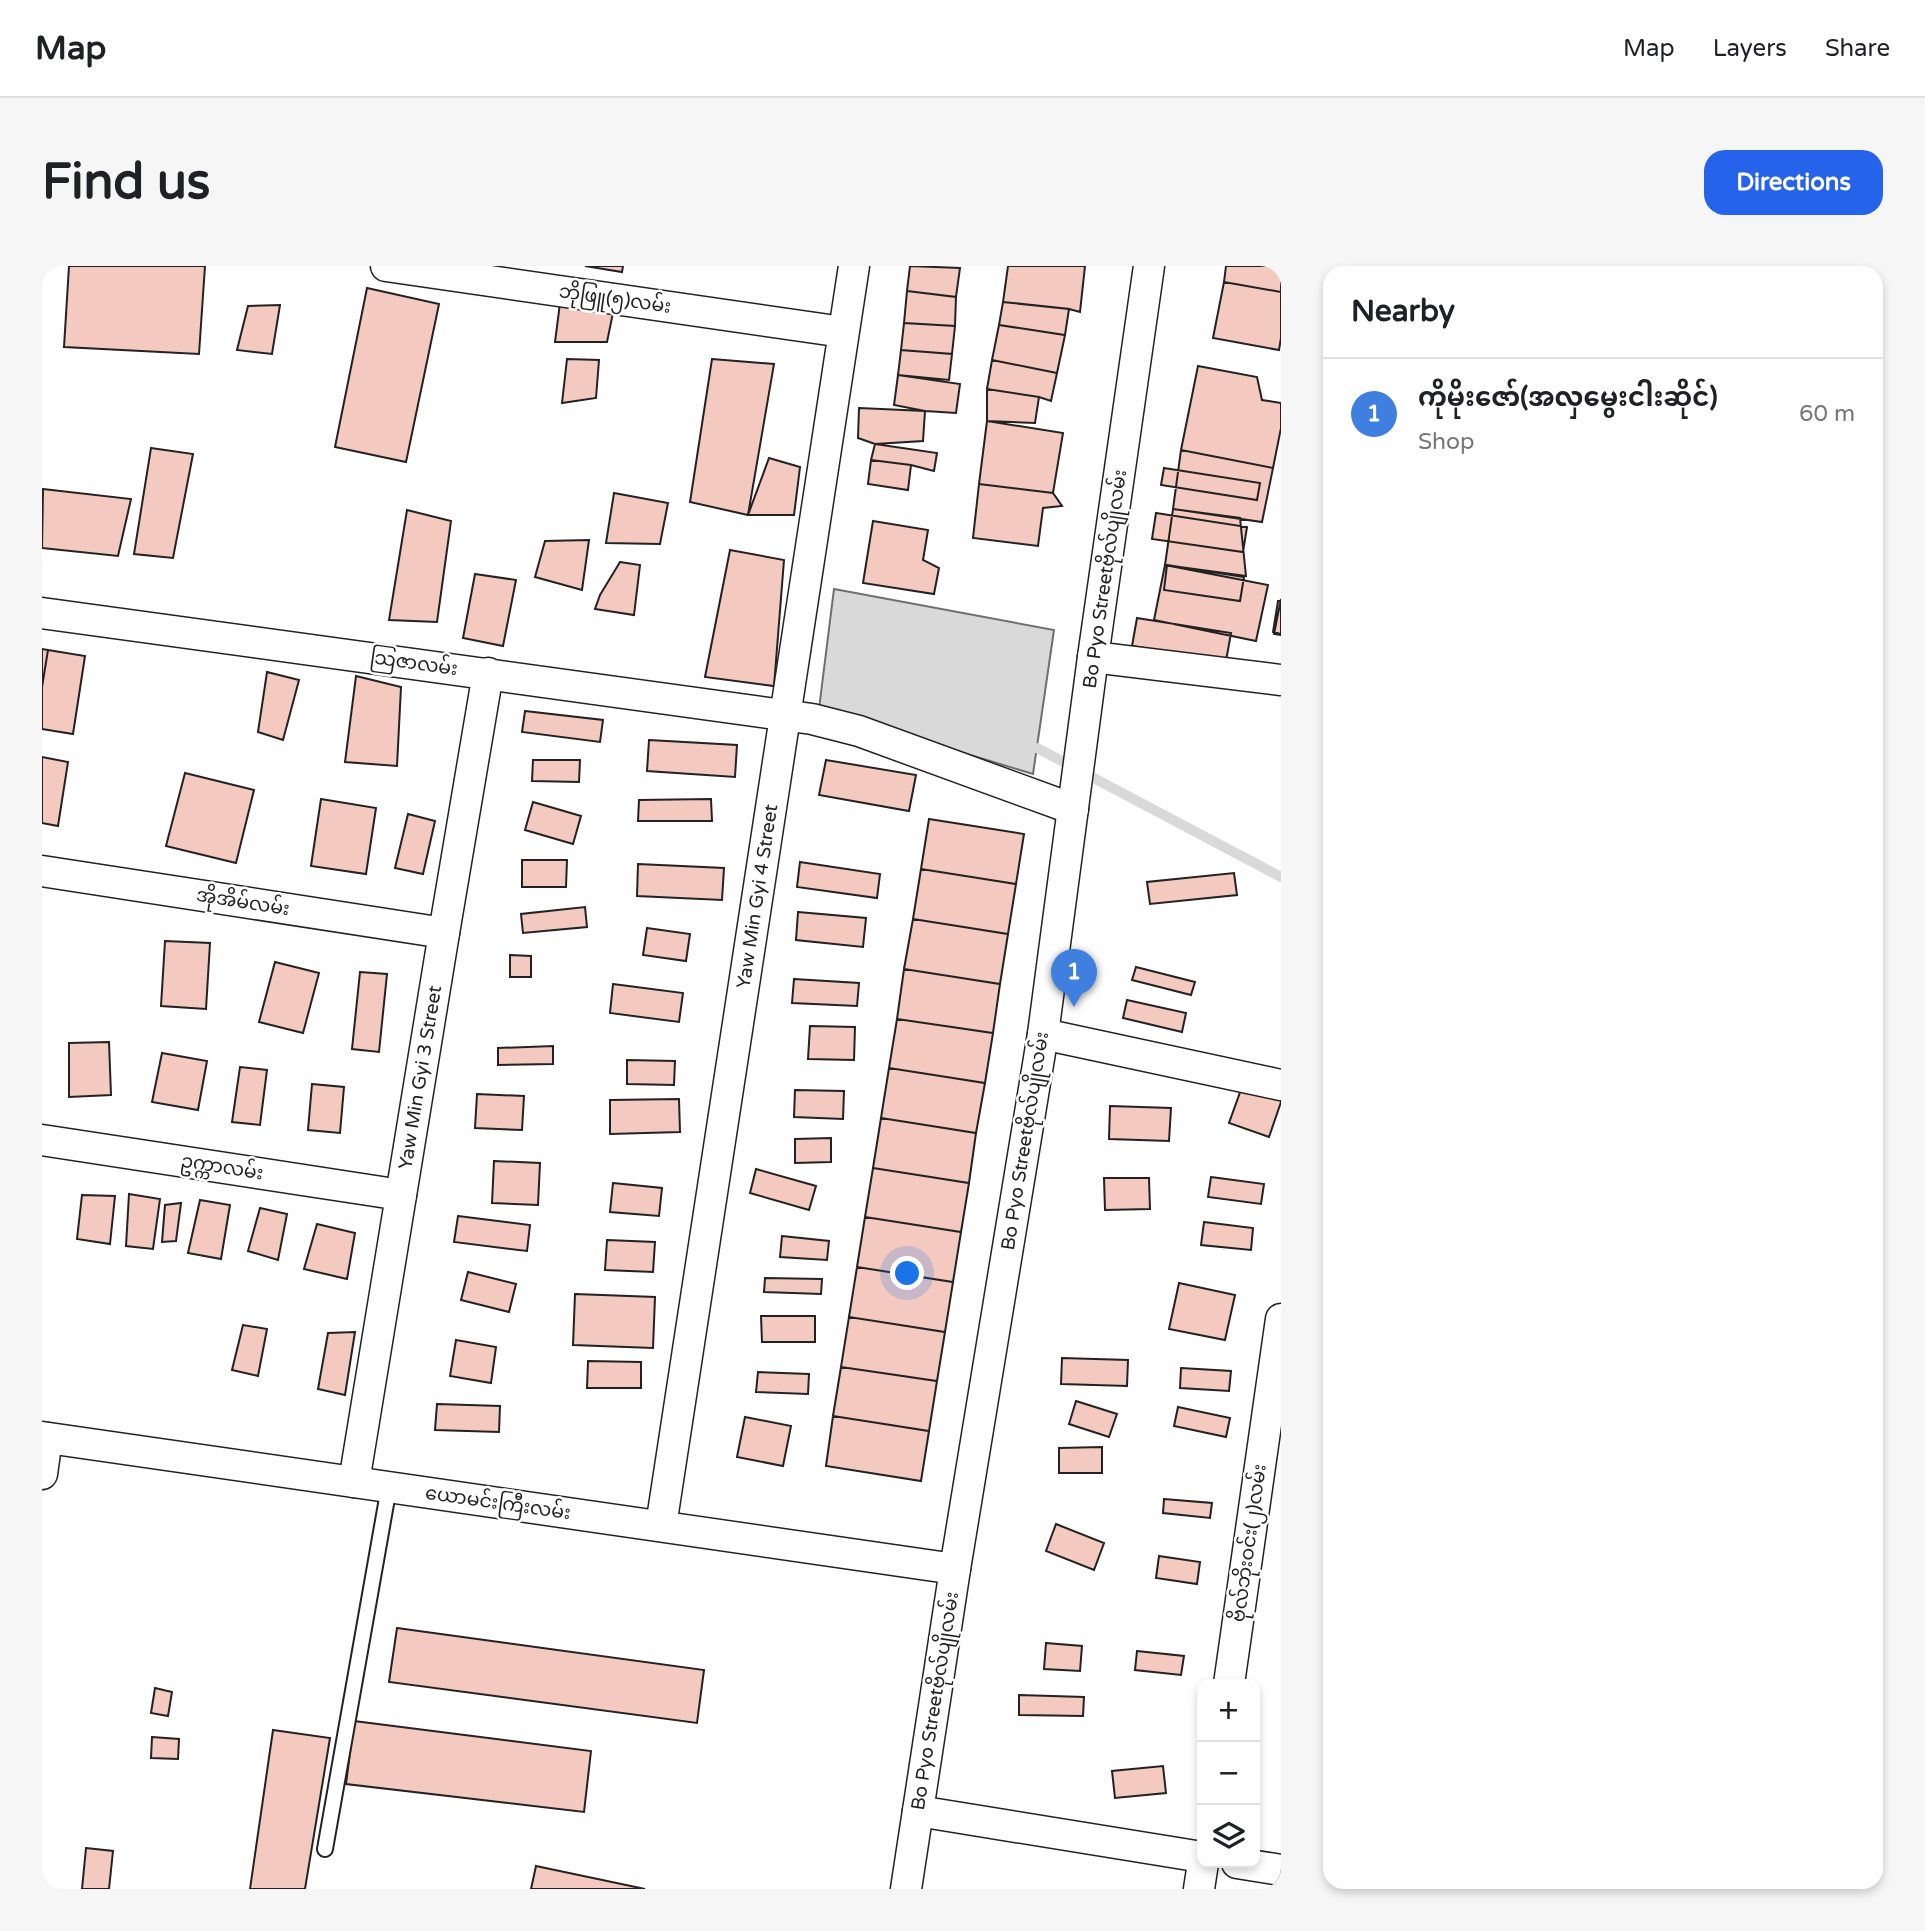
<!DOCTYPE html>
<html lang="en">
<head>
<meta charset="utf-8">
<style>
	body { margin:0; font-family:"Varela Round","Noto Sans Myanmar",sans-serif; background:#f6f6f6; color:#202124 }
	.controls { position:absolute; right:21px; bottom:21px; display:grid; overflow:hidden; border-radius:14px; box-shadow:0 4px 10px #0003 }
	.controls button { width:63px; height:63px; display:grid; place-items:center; padding:0; border:0; border-bottom:2px solid #e0e0e0; background:#fff; color:#202124; font:35px sans-serif }
	.you { position:absolute; left:866px; top:1008px; width:24px; height:24px; margin:-18px; border:5px solid #fff; border-radius:50%; background:#1a73e8; box-shadow:0 0 0 10px #1a73e833 }
	.badge { display:grid; place-items:center; width:46px; height:46px; border-radius:50%; background:#2563eb; color:#fff; font-size:23px; font-weight:700 }
	.pin { position:absolute; translate:-50% -58px; filter:drop-shadow(0 2px 4px #0008) }
	.pin::after { content:''; position:absolute; top:37px; width:24px; height:21px; background:inherit; clip-path:polygon(0 0,100% 0,50% 100%) }
	.list { margin:0; padding:0; list-style:none }
	h2 { display:flex; justify-content:space-between; align-items:center; height:91px; margin:0; padding:0 28px; font-size:30px }
	h2 small { font-size:23px; font-weight:400; color:#757577 }
	.list li { display:grid; grid-template-columns:46px 1fr auto; gap:21px; align-items:center; box-sizing:border-box; height:112px; padding:0 28px; border-top:2px solid #e0e0e0 }
	.list b { display:block; font-size:26px; white-space:nowrap }
	.list p { margin:0; font-size:23px; white-space:nowrap; color:#757577 }
	.list em { font-size:23px; font-style:normal; color:#757577 }
	.icon { flex:none; width:38px; height:38px; fill:none; stroke:currentColor; stroke-width:2; stroke-linecap:round; stroke-linejoin:round }
	.map { position:relative; flex:none; width:1239px; height:1623px; overflow:hidden; border-radius:21px }
	header { display:flex; align-items:center; gap:42px; box-sizing:border-box; height:98px; padding:0 35px; background:#fff; border-bottom:2px solid #e0e0e0 }
	header strong { font-size:33px }
	nav { display:flex; gap:38px; margin-inline-start:auto; font-size:24px }
	.intro { display:flex; align-items:center; justify-content:space-between; box-sizing:border-box; height:168px; padding:0 42px }
	h1 { margin:0; font-size:49px }
	.button { padding:18px 32px; border-radius:21px; background:#2563eb; color:#fff; font-size:24px; font-weight:700 }
	main { display:flex; gap:42px; padding:0 42px }
	aside { flex:1; background:#fff; border-radius:21px; box-shadow:0 4px 10px #0003 }
	.map>svg:first-child { display:block }
	.water { fill:#d9d9d9; stroke:#6f6f6f; stroke-width:2 }
	.lines { fill:none; stroke-linecap:round; stroke-linejoin:round }
	.stream { stroke:#d9d9d9; stroke-width:10 }
	.building { fill:#f3c9c0; stroke:#222; stroke-width:2 }
	.service-casing { stroke:#222; stroke-width:18 }
	.minor-casing { stroke:#222; stroke-width:33 }
	.service { stroke:#fff; stroke-width:14 }
	.minor { stroke:#fff; stroke-width:30 }
	.labels { text-anchor:middle; dominant-baseline:central; stroke-width:5; stroke-linejoin:round; paint-order:stroke }
	.street-label { font-size:19px; fill:#222; stroke:#fff }
</style>
</head>
<body>
<header>
<strong>Map</strong>
<nav><a>Map</a><a>Layers</a><a>Share</a></nav>
</header>
<div class="intro"><h1>Find us</h1><a class="button">Directions</a></div>
<main>
<div class="map">
<svg width="1239" height="1623" viewBox="0 0 1239 1623">
	<rect width="100%" height="100%" fill="#fff"/>
	<path class="water" d="M792,323L1012,364L991,508L777,443Z"/>
	<g class="lines">
		<path class="stream" d="M995,482L1239,611"/>
	</g>
	<path class="building" d="M27,0H163L157,88L22,81Z
		M543,0H581L580,6Z
		M868,0L918,2L914,31L865,25Z
		M966,0H1043L1038,46L1027,43L961,36Z
		M1184,0H1239V26L1182,16Z
		M1182,16L1239,26V72L1237,84L1171,72Z
		M325,22L397,38L364,196L293,181Z
		M865,25L914,31L913,60L862,57Z
		M961,36L1027,43L1023,69L957,59Z
		M518,37L572,42L565,76H513Z
		M238,39L230,88L195,84L206,40Z
		M862,57L913,60L910,88L859,84Z
		M957,59L1023,69L1015,107L950,94Z
		M859,84L910,88L907,114L856,109Z
		M525,93L557,94L554,132L520,137Z
		M670,93L732,98L706,249L648,236Z
		M950,94L1015,107L1009,135L997,131L945,123Z
		M1156,100L1215,111L1220,134L1239,137V162L1231,202L1139,184Z
		M856,109L918,118L914,147L883,145L852,139Z
		M945,123L997,131L993,157L945,155Z
		M817,142L883,145L881,175L833,178L816,172Z
		M945,155L1021,167L1011,227L937,218Z
		M833,178L895,187L892,205L869,199L829,194Z
		M109,182L151,188L131,292L92,288Z
		M1139,184L1231,202L1220,256L1131,243Z
		M727,192L758,201L752,249H706Z
		M829,194L869,199L866,224L826,218Z
		M1122,202L1218,217L1215,234L1119,219Z
		M937,218L1011,227L1020,240L1001,242L996,280L931,272Z
		M1,223L89,233L76,290L0,282Z
		M572,227L626,237L618,278L564,277Z
		M1131,243L1198,252L1204,310L1123,299Z
		M365,244L409,255L395,356L347,354Z
		M1114,247L1205,261L1201,286L1110,273Z
		M831,255L886,264L881,294L897,302L892,328L821,317Z
		M547,274L540,324L493,311L503,275Z
		M688,284L742,294L732,420L663,411Z
		M578,296L598,299L592,349L553,343L558,329Z
		M1123,299L1226,319L1214,375L1112,354Z
		M1125,299L1202,311L1198,335L1122,324Z
		M433,308L474,314L461,380L421,372Z
		M1239,333V369L1232,368Z
		M1236,335H1239V368L1231,366Z
		M1095,352L1189,367L1184,395L1090,380Z
		M0,383L6,384L0,421Z
		M6,384L43,390L31,468L0,463V421Z
		M225,406L257,414L241,474L216,466Z
		M314,410L359,421L355,500L303,496Z
		M483,445L561,454L558,476L480,466Z
		M607,474L695,479L693,511L605,505Z
		M0,491L26,496L16,560L0,557Z
		M491,494H538L537,516L490,515Z
		M784,494L874,509L867,545L777,529Z
		M143,507L212,524L194,597L124,580Z
		M279,533L334,542L324,608L269,600Z
		M669,533L670,555H596L597,534Z
		M491,536L539,550L531,578L483,564Z
		M366,548L393,555L381,608L353,602Z
		M887,553L982,568L974,618L879,603Z
		M480,594H525L524,621H480Z
		M758,596L838,608L835,632L755,621Z
		M596,598L682,602L680,634L595,630Z
		M879,603L974,618L966,668L871,653Z
		M1192,607L1195,629L1108,638L1105,616Z
		M543,641L545,661L481,667L479,648Z
		M756,646L824,652L821,681L754,674Z
		M871,653L966,668L958,718L862,703Z
		M605,662L648,668L644,695L601,689Z
		M123,675L168,677L164,743L119,740Z
		M468,689L489,690V711H468Z
		M233,696L277,707L261,767L217,756Z
		M1094,701L1153,716L1149,729L1090,714Z
		M862,703L958,718L951,767L855,753Z
		M318,706L345,708L337,786L310,783Z
		M752,713L817,717L815,740L750,737Z
		M571,718L641,727L637,756L568,747Z
		M1085,734L1144,747L1140,766L1081,752Z
		M855,753L951,767L943,817L847,802Z
		M768,760L813,761L812,794L766,793Z
		M67,776L69,829L27,831V777Z
		M511,780V798L456,799V782Z
		M120,787L165,795L156,844L110,836Z
		M585,794L633,795L632,819L585,818Z
		M198,801L225,804L218,859L190,856Z
		M847,802L943,817L934,867L839,852Z
		M270,818L302,821L298,867L266,864Z
		M1201,818L1239,831V836L1227,871L1187,857Z
		M753,824L802,825L801,853L752,851Z
		M435,828L482,830L480,864L433,862Z
		M637,833L638,866L568,868V834Z
		M1068,840L1129,842L1127,875L1067,873Z
		M839,852L934,867L927,917L831,902Z
		M789,872V896L753,897V873Z
		M452,895L498,897L496,939L450,937Z
		M831,902L927,917L919,966L823,951Z
		M714,903L774,920L767,944L708,927Z
		M1169,911L1222,918L1219,938L1166,931Z
		M1062,912H1107L1108,943L1063,944Z
		M571,917L620,922L617,950L568,946Z
		M87,928L118,933L111,983L84,980Z
		M40,929L73,930L68,978L35,973Z
		M158,934L188,939L179,993L146,987Z
		M139,937L134,975L120,976L123,939Z
		M218,942L245,948L236,994L206,985Z
		M416,950L488,959L485,985L412,976Z
		M823,951L919,966L911,1016L815,1001Z
		M1162,956L1211,962L1209,984L1159,979Z
		M275,958L313,967L305,1013L262,1003Z
		M740,970L787,975L785,994L738,991Z
		M565,974L613,976L611,1006L563,1004Z
		M815,1001L911,1016L903,1066L807,1051Z
		M426,1006L474,1018L467,1046L419,1034Z
		M723,1012L780,1013L779,1028L722,1026Z
		M1137,1017L1193,1029L1183,1074L1127,1063Z
		M533,1028L613,1031L611,1082L531,1079Z
		M719,1050H773V1076H720Z
		M807,1051L903,1066L895,1115L799,1101Z
		M201,1059L225,1063L216,1110L190,1104Z
		M313,1066L303,1129L276,1123L286,1067Z
		M414,1074L454,1081L449,1117L408,1110Z
		M1020,1092L1086,1094L1085,1120L1019,1118Z
		M546,1095L599,1096V1122H545Z
		M799,1101L895,1115L887,1165L791,1150Z
		M1139,1102L1189,1105L1187,1125L1138,1122Z
		M716,1106L767,1108L766,1128L714,1126Z
		M1034,1135L1075,1148L1067,1171L1027,1158Z
		M395,1138L458,1140L457,1166L393,1164Z
		M1136,1141L1188,1152L1184,1171L1132,1160Z
		M791,1150L887,1165L879,1215L784,1200Z
		M703,1151L749,1160L741,1200L695,1191Z
		M1060,1181V1207H1017V1182Z
		M1122,1233L1170,1237L1168,1252L1121,1247Z
		M1014,1258L1062,1277L1052,1304L1004,1285Z
		M1117,1290L1158,1296L1155,1318L1114,1312Z
		M355,1362L662,1404L655,1457L347,1416Z
		M1004,1377L1040,1380L1038,1405L1002,1403Z
		M1095,1385L1142,1390L1139,1409L1093,1404Z
		M113,1422L130,1426L126,1450L109,1447Z
		M977,1429L1042,1431L1041,1450L977,1449Z
		M312,1455L549,1485L542,1546L304,1518Z
		M231,1464L288,1472L263,1623H208Z
		M110,1471L137,1473L136,1493L109,1492Z
		M1121,1500L1124,1527L1073,1532L1070,1505Z
		M44,1582L71,1585L67,1623H40Z
		M494,1600L603,1623H489Z"/>
	<g class="lines">
		<g class="service-casing">
			<path id="service" d="M283,1583L347,1221"/>
		</g>
		<g class="minor-casing">
			<g id="minor">
				<path d="M344,0L801,66"/>
				<path d="M0,347L770,453L817,465L1031,543"/>
				<path d="M1051,391L1239,414"/>
				<path d="M0,605L402,667"/>
				<path d="M1001,768L1239,819"/>
				<path d="M0,874L359,929"/>
				<path d="M0,1171L913,1303"/>
				<path d="M0,1208L5,1172"/>
				<path id="s1" d="M312,1216L402,667L446,407"/>
				<path id="s2" d="M619,1260L812,0"/>
				<path d="M1187,1418L1239,1053"/>
				<path d="M876,1545L1160,1591"/>
				<path d="M1195,1597L1239,1604"/>
				<path d="M864,1623L913,1303L1001,768L1051,391L1107,0"/>
				<path d="M1157,1623L1161,1597"/>
			</g>
		</g>
		<use href="#service" class="service"/>
		<use href="#minor" class="minor"/>
	</g>
	<g class="labels">
		<g class="street-label">
			<text transform="translate(573 33) rotate(8)">ဘိုဖြူ(၅)လမ်း</text>
			<text transform="translate(1063 313) rotate(-82)">Bo Pyo Streetဗိုလ်ပျိုလမ်း</text>
			<text transform="translate(372 397) rotate(8)">သြဇာလမ်း</text>
			<text stroke="none"><textPath href="#s2" startOffset="637">Yaw Min Gyi 4 Street</textPath></text>
			<text transform="translate(201 636) rotate(9)">အိုအိမ်လမ်း</text>
			<text stroke="none"><textPath href="#s1" startOffset="410">Yaw Min Gyi 3 Street</textPath></text>
			<text transform="translate(983 875) rotate(-81)">Bo Pyo Streetဗိုလ်ပျိုလမ်း</text>
			<text transform="translate(180 901) rotate(9)">ဥက္ကာလမ်း</text>
			<text transform="translate(456 1237) rotate(8)">ယောမင်းကြီးလမ်း</text>
			<text transform="translate(1207 1277) rotate(-82)">ဗိုလ်ဘိုးဝင်း(၂)လမ်း</text>
			<text transform="translate(893 1435) rotate(-81)">Bo Pyo Streetဗိုလ်ပျိုလမ်း</text>
		</g>
	</g>
</svg>
<div class="controls">
<button>+</button>
<button>−</button>
<button><svg class="icon" aria-label="layers" viewBox="0 0 24 24"><path d="M12 4l9 5-9 5-9-5zM3 14l9 5 9-5"/></svg></button>
</div>
<div class="you"></div>
<div class="pin badge" style="left:1032px;top:741px;background:#3f7fe0">1</div>
</div>
<aside>
<h2>Nearby<small></small></h2>
<ul class="list">
<li><span class="badge" style="background:#3f7fe0">1</span><div><b>ကိုမိုးဇော်(အလှမွေးငါးဆိုင်)</b><p>Shop</p></div><em>60 m</em></li>
</ul>
</aside>
</main>
</body>
</html>
